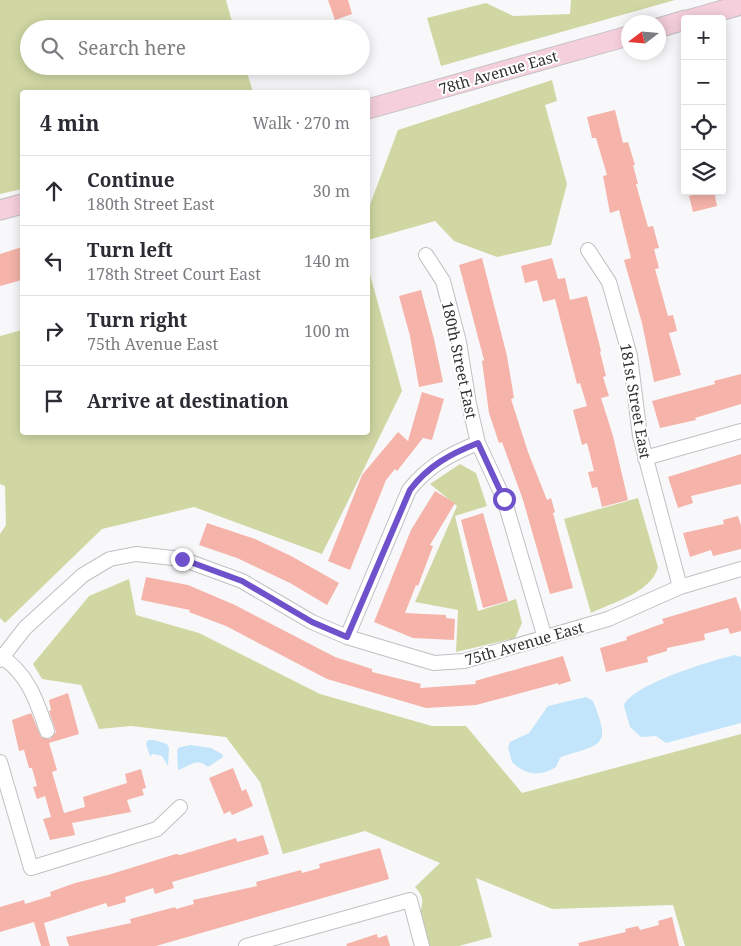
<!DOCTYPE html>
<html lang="en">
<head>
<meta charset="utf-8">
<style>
	body { margin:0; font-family:"Noto Serif",serif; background:#f7f7f7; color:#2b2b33 }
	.controls { position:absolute; right:15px; top:15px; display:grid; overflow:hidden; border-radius:5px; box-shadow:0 2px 12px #0003 }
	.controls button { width:45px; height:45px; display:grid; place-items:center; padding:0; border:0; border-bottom:1px solid #e1e1e2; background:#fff; color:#2b2b33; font:25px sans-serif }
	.compass { position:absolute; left:621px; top:15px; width:45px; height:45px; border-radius:50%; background:#fff; box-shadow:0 2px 12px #0003; rotate:254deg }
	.stop { position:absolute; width:15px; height:15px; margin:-11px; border:4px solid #6f51cb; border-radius:50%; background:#fff }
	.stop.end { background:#6f51cb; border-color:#fff; box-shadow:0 1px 5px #0008 }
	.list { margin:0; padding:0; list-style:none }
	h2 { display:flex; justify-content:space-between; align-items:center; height:65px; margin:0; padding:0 20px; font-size:21px }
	h2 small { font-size:16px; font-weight:400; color:#7c7c81 }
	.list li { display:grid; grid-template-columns:32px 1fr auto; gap:15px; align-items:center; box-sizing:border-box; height:70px; padding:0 20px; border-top:1px solid #e1e1e2 }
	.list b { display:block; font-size:19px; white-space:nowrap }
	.list p { margin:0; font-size:16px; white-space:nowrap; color:#7c7c81 }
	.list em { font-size:16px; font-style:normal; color:#7c7c81 }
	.icon { flex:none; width:28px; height:28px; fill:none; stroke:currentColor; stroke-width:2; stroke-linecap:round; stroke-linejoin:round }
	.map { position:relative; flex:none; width:741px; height:946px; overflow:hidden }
	.search { position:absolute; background:#fff; box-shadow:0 2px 12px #0003; left:20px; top:20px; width:350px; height:55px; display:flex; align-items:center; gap:12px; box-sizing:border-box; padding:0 18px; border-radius:28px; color:#7c7c81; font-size:19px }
	.panel { position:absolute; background:#fff; box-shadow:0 2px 12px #0003; left:20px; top:90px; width:350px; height:345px; border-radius:5px }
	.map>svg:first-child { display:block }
	.green { fill:#d0d7a3 }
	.water { fill:#c2e5fb }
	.building { fill:#f5b3a9 }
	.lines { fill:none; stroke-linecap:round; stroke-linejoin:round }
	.street-casing { stroke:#c0c0c2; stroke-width:16 }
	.secondary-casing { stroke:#c0c0c2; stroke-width:21 }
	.street { stroke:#fff; stroke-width:14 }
	.secondary { stroke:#f5cfdc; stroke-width:19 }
	.route { stroke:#6f51cb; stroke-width:6 }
	.labels { text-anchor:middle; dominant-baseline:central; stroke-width:4; stroke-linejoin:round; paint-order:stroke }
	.street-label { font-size:15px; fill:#313131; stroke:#fff }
</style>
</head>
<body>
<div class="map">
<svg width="741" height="946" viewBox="0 0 741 946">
	<rect width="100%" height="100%" fill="#f8f8fa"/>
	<path class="green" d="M0,0H226L234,29H29V66H245L253,92H22V189L0,194Z
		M571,0H675L441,66L427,18L486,3L513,16L570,14Z
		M552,80L557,101L545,105L567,184L551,245L497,257L454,241L435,221L368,240V210L398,130Z
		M368,267L402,391L322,554L194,507L102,529L5,623L0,618V534L6,525L5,486L0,484V336L22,330V432H368Z
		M460,464L476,473L487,506L455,516L478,611L516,599L522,623L515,638L456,652L458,610L415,602L457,506L430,484Z
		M638,498L658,567C651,593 613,602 591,613L564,519Z
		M129,579L136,615L199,633L320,694L432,726H466L522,793L741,734V946H685L673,905L552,909L476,878L492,937L459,946H429C426,937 423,927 421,918C419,904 428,901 415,887L440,863L365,831L283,854L260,782L226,737L131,726L99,729L81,685L42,679L33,664L89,596Z"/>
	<path class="water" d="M735,655L741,657V723L666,743L656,736L641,737L630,727L624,706C630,685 713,660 735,655Z
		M586,697L593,701C610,744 605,744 563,756L560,758L556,767C540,777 525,775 512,762L508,747L510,742L529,733L548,706Z
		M148,740H154L167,744L169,748L168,766L162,756L153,754L150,756L146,744Z
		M191,745L211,748L222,754L223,757L208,767C197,757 190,766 178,770L177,750L180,747Z"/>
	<path class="building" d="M328,0H348L352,14L335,20Z
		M615,110L623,143L628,142L635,165H633L638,184H636L648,227L653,226L659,248L654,249L659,268L655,269L668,316L673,315L677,331L669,333L681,375L654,382L642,323L624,260L631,258L619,210L610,213L603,176L607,175L596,138H592L587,117Z
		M707,191H714L717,206L693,212L689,196Z
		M22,247V280L0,286V254Z
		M482,258L507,356L514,398L511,399L528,452L547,500L551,498L555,512L553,513L573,588L550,594L523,500L502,442L499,443L489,413L482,361L484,360L459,265Z
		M552,258L558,279L565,278L570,300L587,296L601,351L600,352L606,376L603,377L609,396L601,398L613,436L628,500L602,507L597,487L592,488L588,472L594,471L587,443L582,445L573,410L587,406L580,383L577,384L555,299L543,302L537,280L525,283L521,266Z
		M421,290L434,339L443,382L419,387L410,336L399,296Z
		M741,374V404L695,418L696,420L660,428L652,401L715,384L714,381Z
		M422,392L444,399L432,440L423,438L397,471L395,469L386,480L350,570L328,561L362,475L398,432L408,441Z
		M741,454V484L691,496L693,503L678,508L668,477Z
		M435,491L455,503L430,545L433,546L418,586L416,585L405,613L446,615V618L455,619L454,640L413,638L374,622L411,530Z
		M483,513L508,601L483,608L461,520Z
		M738,516L741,526V549L713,556L711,550L690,557L683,533L724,524L723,520Z
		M207,523L255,539L291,556L339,583L327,605L290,583L237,558L199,545Z
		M146,577L188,585L235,605L335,657L372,669V672L421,684L420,688L476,684L475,681L563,656L571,681L558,685V683L476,705L426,708L327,679L226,626L189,612L190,610L141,600Z
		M736,597L741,612V631L730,634L728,628L704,634L705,640L667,648V651L647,657L648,662L606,672L600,648L627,640L626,637L664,623L662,619Z
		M68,693L79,734L49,743L57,770L52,772L64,813L85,807L83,797L127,783L125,774L141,769L146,788L142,789L144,795L127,800L131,812L72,823L75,835L50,840L43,819L51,817L45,796L37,799L33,787L37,786L32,768H29L24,750L19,751L12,720L31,713L41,737L50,739L56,732L49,711L51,710L49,700Z
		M233,768L242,791L246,789L253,806L232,815L230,811L224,814L209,778Z
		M263,835L269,854L172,882L174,888L155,894L153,888L125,897L126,902L108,907L106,903L44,923L50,946H41L34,922L0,932V907L24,900L25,904L51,896L50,892L75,883L108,875L176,854L180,855L236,838L237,842Z
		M380,848L389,879L156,946H69L66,937L131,923L130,919L175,907L176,909L194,904L193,900L257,886L256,882L301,870L302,873L320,868L319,864Z
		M672,917L679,946H579L578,943L626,932L625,929L638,926L640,930L659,925L658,921Z
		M377,934L378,938L387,935L390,946H347L346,944Z"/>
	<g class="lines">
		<g class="street-casing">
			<path id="street" d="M588,250L609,282L630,356L640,436L680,587
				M426,255L443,281L459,342L469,404L478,443L504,499L545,638
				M645,458L741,431
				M347,637L409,490C428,466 450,454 478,443
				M0,656C28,673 37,702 47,731
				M0,660L25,628L83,575L110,559L136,554L182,559L242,581L312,622L347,637L434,663L464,661L608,619L680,587L741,569
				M0,762L31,868L157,829L180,807
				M246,946L410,900L422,946"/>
		</g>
		<g class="secondary-casing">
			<path id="secondary" d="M691,19L741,5
				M658,28L685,20
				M368,109L628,36
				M0,210L22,204"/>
		</g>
		<use href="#street" class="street"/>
		<use href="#secondary" class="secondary"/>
	</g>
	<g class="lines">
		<path class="route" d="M182,559L242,581L312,622L347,637L410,490C428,466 450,454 478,443L504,499"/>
	</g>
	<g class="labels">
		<g class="street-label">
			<text transform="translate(498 72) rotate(-16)">78th Avenue East</text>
			<text transform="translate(460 360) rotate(78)">180th Street East</text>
			<text transform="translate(636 401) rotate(80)">181st Street East</text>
			<text transform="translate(524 643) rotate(-16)">75th Avenue East</text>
		</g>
	</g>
</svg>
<div class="controls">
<button>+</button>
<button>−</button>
<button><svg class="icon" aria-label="locate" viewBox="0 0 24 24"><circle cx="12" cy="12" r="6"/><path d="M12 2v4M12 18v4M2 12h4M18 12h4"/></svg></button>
<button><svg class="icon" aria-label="layers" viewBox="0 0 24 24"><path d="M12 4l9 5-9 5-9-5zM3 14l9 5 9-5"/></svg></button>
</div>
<svg class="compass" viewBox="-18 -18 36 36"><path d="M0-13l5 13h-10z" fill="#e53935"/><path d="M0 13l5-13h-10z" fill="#7c7c81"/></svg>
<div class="stop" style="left:504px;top:499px"></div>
<div class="stop end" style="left:182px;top:559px"></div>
<div class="search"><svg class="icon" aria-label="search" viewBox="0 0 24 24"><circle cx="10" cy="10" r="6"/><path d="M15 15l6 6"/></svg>Search here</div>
<section class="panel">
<h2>4 min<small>Walk · 270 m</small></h2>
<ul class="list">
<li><svg class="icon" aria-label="ahead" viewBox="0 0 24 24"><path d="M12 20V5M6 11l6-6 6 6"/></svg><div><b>Continue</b><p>180th Street East</p></div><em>30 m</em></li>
<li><svg class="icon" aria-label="left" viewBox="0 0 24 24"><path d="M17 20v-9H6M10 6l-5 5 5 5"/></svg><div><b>Turn left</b><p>178th Street Court East</p></div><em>140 m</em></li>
<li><svg class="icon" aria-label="right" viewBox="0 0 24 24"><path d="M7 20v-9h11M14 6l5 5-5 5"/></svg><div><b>Turn right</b><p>75th Avenue East</p></div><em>100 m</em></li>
<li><svg class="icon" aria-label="arrive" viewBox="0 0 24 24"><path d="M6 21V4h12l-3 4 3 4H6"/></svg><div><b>Arrive at destination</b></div></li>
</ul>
</section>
</div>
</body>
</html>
